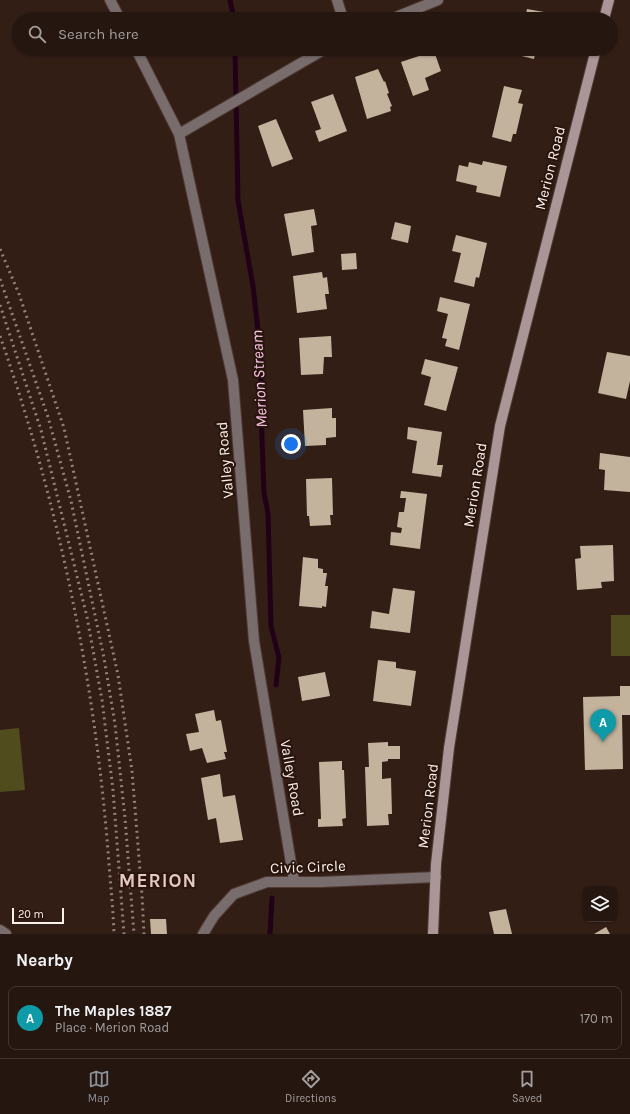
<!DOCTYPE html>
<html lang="en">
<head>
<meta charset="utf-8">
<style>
	body { margin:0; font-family:Karla,sans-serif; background:#2e1f19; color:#f1f3f6 }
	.controls { position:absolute; right:12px; bottom:12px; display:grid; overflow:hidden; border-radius:8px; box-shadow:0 1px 3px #0004 }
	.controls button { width:36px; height:36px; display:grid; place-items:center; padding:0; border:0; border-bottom:1px solid #423530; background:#261610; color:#f1f3f6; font:20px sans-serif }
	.scale { position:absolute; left:12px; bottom:10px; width:52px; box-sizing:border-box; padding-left:4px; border:2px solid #fdefe9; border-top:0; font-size:11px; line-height:14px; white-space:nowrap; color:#fdefe9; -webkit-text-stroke:3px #28150d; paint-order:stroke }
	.you { position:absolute; left:291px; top:444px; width:14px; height:14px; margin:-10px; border:3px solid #fff; border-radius:50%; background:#1a73e8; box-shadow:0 0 0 6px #1a73e833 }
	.badge { display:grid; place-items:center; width:26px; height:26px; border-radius:50%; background:#8c9099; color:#fff; font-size:13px; font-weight:700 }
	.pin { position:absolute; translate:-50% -33px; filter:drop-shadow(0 1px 2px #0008) }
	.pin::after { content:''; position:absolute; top:21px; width:14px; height:12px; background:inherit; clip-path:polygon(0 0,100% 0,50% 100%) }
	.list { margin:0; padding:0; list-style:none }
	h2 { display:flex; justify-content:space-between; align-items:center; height:52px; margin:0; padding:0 16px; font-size:17px }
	h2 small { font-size:13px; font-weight:400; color:#a49f9f }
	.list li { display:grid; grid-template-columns:26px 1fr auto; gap:12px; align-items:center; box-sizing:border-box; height:64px; margin:0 8px 8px; padding:0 8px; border:1px solid #423530; border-radius:8px }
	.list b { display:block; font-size:15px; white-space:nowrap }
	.list p { margin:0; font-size:13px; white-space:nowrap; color:#a49f9f }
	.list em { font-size:13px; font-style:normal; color:#a49f9f }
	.icon { flex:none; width:22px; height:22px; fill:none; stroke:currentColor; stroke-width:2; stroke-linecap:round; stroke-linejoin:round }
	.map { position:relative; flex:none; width:630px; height:934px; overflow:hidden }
	.search { position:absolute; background:#261610; box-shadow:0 1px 3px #0004; left:12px; right:12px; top:12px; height:44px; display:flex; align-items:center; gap:10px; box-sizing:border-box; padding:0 14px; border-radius:22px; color:#a49f9f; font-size:15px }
	.sheet { height:124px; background:#261610 }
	nav { display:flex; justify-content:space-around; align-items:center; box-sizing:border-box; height:56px; border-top:1px solid #423530; background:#261610; font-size:11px; color:#a49f9f }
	nav a { display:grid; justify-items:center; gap:2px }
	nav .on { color:#8c9099 }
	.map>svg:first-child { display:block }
	.green { fill:#504c1e }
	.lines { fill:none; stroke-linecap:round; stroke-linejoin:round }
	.stream { stroke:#210117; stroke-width:5 }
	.building { fill:#c3b39d }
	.street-casing { stroke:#4f3b34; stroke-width:12 }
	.secondary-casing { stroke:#4f3b34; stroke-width:12 }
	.street { stroke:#796c6d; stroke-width:10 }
	.secondary { stroke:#aa9597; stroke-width:10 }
	.rail { stroke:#93817a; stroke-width:3; stroke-dasharray:2 4; stroke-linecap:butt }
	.labels { text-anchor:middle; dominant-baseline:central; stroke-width:4; stroke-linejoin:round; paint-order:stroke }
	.street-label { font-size:15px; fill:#fdefe9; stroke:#28150d }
	.water-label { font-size:16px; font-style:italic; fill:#fec5e7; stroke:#28150d }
	.district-label { font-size:19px; font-weight:bold; letter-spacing:1px; fill:#e5c9be; stroke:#28150d }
</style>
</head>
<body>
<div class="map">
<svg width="630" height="934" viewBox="0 0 630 934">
	<rect width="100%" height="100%" fill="#331e16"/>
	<path class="green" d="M611,615H630V656H611Z
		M19,728L25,790L0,792V730Z"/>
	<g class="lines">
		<path class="stream" d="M230,0L234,19
			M235,49L238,201L253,286L261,358V410L264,493L268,513L271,626L279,658L276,685
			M270,934L272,898"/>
	</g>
	<path class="building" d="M527,9L544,12L542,19H525Z
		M455,49H474L457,55Z
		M505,49H536L534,59L505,52Z
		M434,51L441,71L425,78L429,90L413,96L401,62Z
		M378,69L384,82L385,81L389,93L387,94L392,106L390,107L391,111L367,119L355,77Z
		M504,86L522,90L518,103L523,104L516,134H513L511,142L492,137Z
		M333,94L347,131L319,142L315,131L321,129L311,102Z
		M276,119L293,159L272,167L258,126Z
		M483,161L507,166L500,197L476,192L477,186L456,181L459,165L468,167L469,162L482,165Z
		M314,209L317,225L311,226L314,252L292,256L284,214Z
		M395,222L411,226L408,243L391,239Z
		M456,235L487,243L479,278L476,277L474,287L454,282L461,253L452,251Z
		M356,253L357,269L342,270L341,254Z
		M322,272L323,278L327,277L329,294H325L327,309L297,313L293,276Z
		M440,297L470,304L459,350L445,346L447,339L442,338L448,314L437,311Z
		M331,336L332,357H324L323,374L301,375L299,338Z
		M607,352L630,356V381L626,399L598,393Z
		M425,359L458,367L446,411L424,405L431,377L421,374Z
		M332,408V418H336V437L326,438V445L305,446L303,410Z
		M408,427L442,432L437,465H443L441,477L412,473L417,441L407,439Z
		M600,453L630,457V492L604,490L605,470L599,469Z
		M332,478L333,515H330L331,525L310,526L309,516H307L306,479Z
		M401,491L427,494L420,549L390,545L391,532L401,533L402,528L397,527L399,512H404L406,498H400Z
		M613,545L614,581L601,582L602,588L577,590L575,559L581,558L580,546Z
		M303,557L318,559V568L323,569V573H327L325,586H328L326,607L322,606V608L299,606Z
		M393,588L415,591L410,633L370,628L372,611L389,614Z
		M378,660L396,662V668L416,671L411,706L373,701Z
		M325,672L330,696L302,701L298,677Z
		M620,686H630V715H622L623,769L585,770L583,697L620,696Z
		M214,710L216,721L221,720L227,752H224L226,759L207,763L202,748L190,751L186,734L199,732L195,714Z
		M388,742V746H400V759H388V761L382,762V779L391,778L392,814H388L389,825L367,826L365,767H369L368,743Z
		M342,761V770H344L346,818L342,819L343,826L318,827V819H321L319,762Z
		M220,774L223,797L235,795L243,840L220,843L216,818L208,820L201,778Z
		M506,909L512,934H494L489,912Z
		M150,919H166L167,934H151Z
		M606,927L610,934H594Z"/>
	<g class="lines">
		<g class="street-casing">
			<path id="street" d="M110,0L120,19
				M337,0L343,19
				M391,19L438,0
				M136,49L179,134L233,380L254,641L294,881
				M179,134L325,49
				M0,930L6,934
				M203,934L214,916L234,894L267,882H321L436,877"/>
		</g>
		<g class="secondary-casing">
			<path id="secondary" d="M604,19L609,0
				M433,934L436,864L449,748L500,426L596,49"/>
		</g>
		<use href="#street" class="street"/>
		<use href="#secondary" class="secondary"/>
		<path class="rail" d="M0,249L19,294L64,428L118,675L132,771L142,895L144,934
			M0,279L48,417L71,501L104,658L115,724L125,818L134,934
			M0,305L41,430L87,617L102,700L113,790L124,934
			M0,336C58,502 94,675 108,851C110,879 113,906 114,934"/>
	</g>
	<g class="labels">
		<g class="street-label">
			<text transform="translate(550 168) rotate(-76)">Merion Road</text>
			<text transform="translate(225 460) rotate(-95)">Valley Road</text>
			<text transform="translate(475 485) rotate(-81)">Merion Road</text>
			<text transform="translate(292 778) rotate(80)">Valley Road</text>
			<text transform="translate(428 806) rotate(-83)">Merion Road</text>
			<text transform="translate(308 867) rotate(-2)">Civic Circle</text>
		</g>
		<g class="water-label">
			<text transform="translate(259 379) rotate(-93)">Merion Stream</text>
		</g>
		<g class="district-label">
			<text x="158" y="881">MERION</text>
		</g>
	</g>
</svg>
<div class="controls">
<button><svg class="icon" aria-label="layers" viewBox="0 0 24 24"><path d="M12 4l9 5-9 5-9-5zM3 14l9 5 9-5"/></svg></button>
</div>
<div class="scale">20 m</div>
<div class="you"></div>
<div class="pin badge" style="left:603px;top:742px;background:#0f9aa8">A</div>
<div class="search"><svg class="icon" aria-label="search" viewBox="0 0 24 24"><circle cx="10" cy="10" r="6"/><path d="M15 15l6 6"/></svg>Search here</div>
</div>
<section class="sheet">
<h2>Nearby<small></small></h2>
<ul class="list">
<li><span class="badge" style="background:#0f9aa8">A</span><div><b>The Maples 1887</b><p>Place · Merion Road</p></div><em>170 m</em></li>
</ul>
</section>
<nav>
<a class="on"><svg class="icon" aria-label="map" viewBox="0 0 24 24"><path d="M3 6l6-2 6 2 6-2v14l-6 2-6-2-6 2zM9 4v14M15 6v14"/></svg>Map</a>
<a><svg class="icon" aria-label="directions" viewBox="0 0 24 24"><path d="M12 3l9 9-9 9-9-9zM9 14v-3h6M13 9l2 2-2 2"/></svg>Directions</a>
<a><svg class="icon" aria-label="saved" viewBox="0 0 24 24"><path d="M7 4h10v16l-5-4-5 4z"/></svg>Saved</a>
</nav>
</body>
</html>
